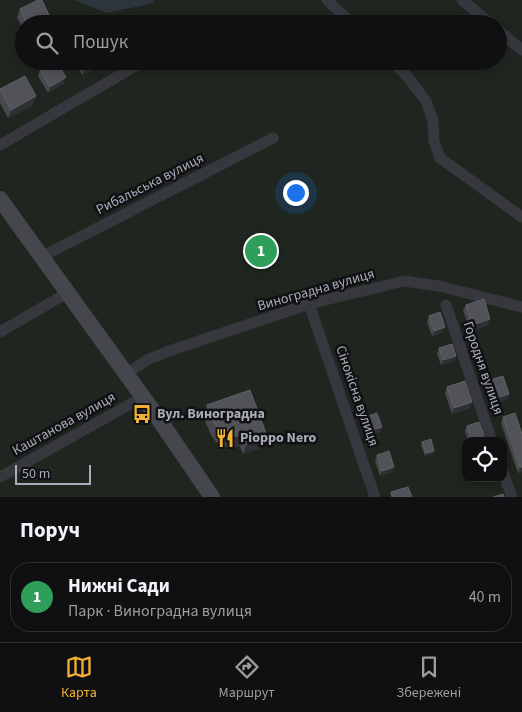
<!DOCTYPE html>
<html lang="uk">
<head>
<meta charset="utf-8">
<style>
	body { margin:0; font-family:"Source Sans 3",sans-serif; background:#19191b; color:#f1f3f6 }
	.controls { position:absolute; right:15px; bottom:15px; display:grid; overflow:hidden; border-radius:10px; box-shadow:0 2px 8px #0003 }
	.controls button { width:45px; height:45px; display:grid; place-items:center; padding:0; border:0; border-bottom:1px solid #303032; background:#101012; color:#f1f3f6; font:25px sans-serif }
	.scale { position:absolute; left:15px; bottom:12px; width:76px; box-sizing:border-box; padding-left:5px; border:2px solid #a8adb8; border-top:0; font-size:14px; line-height:18px; white-space:nowrap; color:#a8adb8; -webkit-text-stroke:4px #111113; paint-order:stroke }
	.you { position:absolute; left:295px; top:192px; width:18px; height:18px; margin:-12px; border:4px solid #fff; border-radius:50%; background:#1a73e8; box-shadow:0 0 0 8px #1a73e833 }
	.badge { display:grid; place-items:center; width:32px; height:32px; border-radius:50%; background:#f2b134; color:#fff; font-size:16px; font-weight:700 }
	.pin { position:absolute; translate:-50% -50%; border:2px solid #fff; box-shadow:0 1px 5px #0006 }
	.list { margin:0; padding:0; list-style:none }
	h2 { display:flex; justify-content:space-between; align-items:center; height:65px; margin:0; padding:0 20px; font-size:21px }
	h2 small { font-size:16px; font-weight:400; color:#9c9d9f }
	.list li { display:grid; grid-template-columns:32px 1fr auto; gap:15px; align-items:center; box-sizing:border-box; height:70px; margin:0 10px 10px; padding:0 10px; border:1px solid #303032; border-radius:20px }
	.list b { display:block; font-size:19px; white-space:nowrap }
	.list p { margin:0; font-size:16px; white-space:nowrap; color:#9c9d9f }
	.list em { font-size:16px; font-style:normal; color:#9c9d9f }
	.icon { flex:none; width:28px; height:28px; fill:none; stroke:currentColor; stroke-width:2; stroke-linecap:round; stroke-linejoin:round }
	.map { position:relative; flex:none; width:522px; height:497px; overflow:hidden }
	.search { position:absolute; background:#101012; box-shadow:0 2px 8px #0003; left:15px; right:15px; top:15px; height:55px; display:flex; align-items:center; gap:12px; box-sizing:border-box; padding:0 18px; border-radius:28px; color:#9c9d9f; font-size:19px }
	.sheet { height:145px; background:#101012 }
	nav { display:flex; justify-content:space-around; align-items:center; box-sizing:border-box; height:70px; border-top:1px solid #303032; background:#101012; font-size:14px; color:#9c9d9f }
	nav a { display:grid; justify-items:center; gap:2px }
	nav .on { color:#f2b134 }
	.map>svg:first-child { display:block }
	.green { fill:#1e261f; fill-rule:evenodd }
	.water { fill:#2c353c }
	.lines { fill:none; stroke-linecap:round; stroke-linejoin:round }
	.street { stroke:#37383d; stroke-width:11 }
	.secondary { stroke:#45474d; stroke-width:16 }
	.wall { fill:#47494d }
	.shaded-wall { fill:#2f3033 }
	.building { fill:#525359; stroke:#5f6168 }
	.labels { text-anchor:middle; dominant-baseline:central; stroke-width:5; stroke-linejoin:round; paint-order:stroke }
	.street-label { font-size:14px; fill:#a8adb8; stroke:#111113 }
	.poi-label { font-size:14px; font-weight:bold; fill:#a8adb8; stroke:#111113; text-anchor:start }
</style>
</head>
<body>
<div class="map">
<svg width="522" height="497" viewBox="0 0 522 497">
	<rect width="100%" height="100%" fill="#161618"/>
	<path class="green" d="M0,0H522V497H0ZM24,24H498V61H24ZM466,441H503V478H466Z"/>
	<path class="water" d="M74,0H154V3L107,13Z"/>
	<g class="lines">
		<path class="street" d="M327,0L352,24
			M462,0L491,24
			M498,30L522,50
			M392,61L407,76L426,101L433,120L434,141L440,158L522,217
			M0,145L144,61
			M41,257L273,138
			M309,304L375,497
			M446,305L492,441
			M0,332L67,293
			M126,374L149,359L169,351L309,304L404,281L439,286L522,307
			M503,473L512,497
			M0,477L143,397"/>
		<path class="secondary" d="M0,199L158,418L212,497"/>
	</g>
	<path class="wall" d="M20,9L53,24H24V32L17,17Z
		M74,61H103L102,64L82,75Z
		M40,70L64,83L48,93L38,76Z
		M0,89L33,105L8,118L0,103Z
		M466,305L488,325L470,331L463,310Z
		M429,316L445,327L443,332L432,336L427,322Z
		M439,348L456,356L454,361L441,365L437,354Z
		M490,380L509,394L507,399L494,403L488,386Z
		M447,387L470,408L452,414L445,393Z
		M207,405L267,436L263,447L243,454L240,447H225L216,442L211,435L203,416Z
		M365,417L382,427L380,432L367,436L363,423Z
		M503,417L522,472L518,473L501,423Z
		M467,426L484,436L482,441H468L465,431Z
		M422,442L434,451L433,453L425,456L421,445Z
		M377,455L392,472L380,476L375,461Z"/>
	<path class="shaded-wall" d="M87,61H103L102,64L82,75Z
		M66,77L64,83L48,93L50,87Z
		M36,96L33,105L8,118L11,110Z
		M490,319L488,325L470,331L472,325Z
		M445,327L443,332L432,336L434,331Z
		M456,356L454,361L441,365L443,360Z
		M509,394L507,399L494,403L496,398Z
		M472,402L470,408L452,414L454,408Z
		M382,427L380,432L367,436L369,431Z
		M229,436H244L240,447H225Z
		M267,436L263,447L243,454L247,444Z
		M484,436L482,441H471L472,440Z
		M434,451L433,453L425,456L426,453Z
		M394,467L392,472L380,476L382,471Z
		M520,467H522V472L518,473Z
		M483,478H493L481,482Z"/>
	<path class="building" d="M38,0H42L53,24H27L20,9Z
		M56,61L66,77L50,87L40,70Z
		M25,76L36,96L11,110L0,89Z
		M484,299L490,319L472,325L466,305Z
		M440,312L445,327L434,331L429,316Z
		M452,344L456,356L443,360L439,348Z
		M503,376L509,394L496,398L490,380Z
		M465,381L472,402L454,408L447,387Z
		M250,390L267,436L247,444L244,436H229L220,431L215,424L207,405Z
		M377,413L382,427L369,431L365,417Z
		M515,413L522,434V467H520L503,417Z
		M479,422L484,436L472,440L467,426Z
		M431,439L434,451L426,453L422,442Z
		M389,451L394,467L382,471L377,455Z
		M408,487L412,497H392L391,492Z
		M503,494L504,497H493Z"/>
	<defs>
		<g id="bus-bare" transform="scale(1.5)"><path d="M-5-6H5V4H4V6H2V4H-2V6H-4V4H-5ZM-3.5-4V0h7V-4ZM-3.5 1.2v1.5H-2V1.2ZM2 1.2v1.5H3.5V1.2Z" fill="#f2b134" stroke="#111113" stroke-width="2.5" paint-order="stroke"/></g>
		<g id="restaurant-bare" transform="scale(1.5)"><path d="M-5-6h1v4h1v-4h1v4h1v-4h1v5L-1.5 .5V6h-2V.5L-5-1ZM5-6V6H3V1.5H1.5Q1.5-4 5-6Z" fill="#f2b134" stroke="#111113" stroke-width="2.5" paint-order="stroke"/></g>
	</defs>
	<g fill-rule="evenodd">
		<use href="#bus-bare" x="142" y="414"/>
		<use href="#restaurant-bare" x="225" y="438"/>
	</g>
	<g class="labels">
		<g class="street-label">
			<text transform="translate(150 184) rotate(-27)">Рибальська вулиця</text>
			<text transform="translate(316 290) rotate(-16)">Виноградна вулиця</text>
			<text transform="translate(483 368) rotate(71)">Городня вулиця</text>
			<text transform="translate(357 396) rotate(71)">Сінокісна вулиця</text>
			<text transform="translate(64 424) rotate(-29)">Каштанова вулиця</text>
		</g>
		<g class="poi-label">
			<text x="157" y="414">Вул. Виноградна</text>
			<text x="240" y="438">Pioppo Nero</text>
		</g>
	</g>
</svg>
<div class="controls">
<button><svg class="icon" aria-label="locate" viewBox="0 0 24 24"><circle cx="12" cy="12" r="6"/><path d="M12 2v4M12 18v4M2 12h4M18 12h4"/></svg></button>
</div>
<div class="scale">50 m</div>
<div class="you"></div>
<div class="pin badge" style="left:261px;top:251px;background:#2e9e5b">1</div>
<div class="search"><svg class="icon" aria-label="search" viewBox="0 0 24 24"><circle cx="10" cy="10" r="6"/><path d="M15 15l6 6"/></svg>Пошук</div>
</div>
<section class="sheet">
<h2>Поруч<small></small></h2>
<ul class="list">
<li><span class="badge" style="background:#2e9e5b">1</span><div><b>Нижні Сади</b><p>Парк · Виноградна вулиця</p></div><em>40 m</em></li>
</ul>
</section>
<nav>
<a class="on"><svg class="icon" aria-label="map" viewBox="0 0 24 24"><path d="M3 6l6-2 6 2 6-2v14l-6 2-6-2-6 2zM9 4v14M15 6v14"/></svg>Карта</a>
<a><svg class="icon" aria-label="directions" viewBox="0 0 24 24"><path d="M12 3l9 9-9 9-9-9zM9 14v-3h6M13 9l2 2-2 2"/></svg>Маршрут</a>
<a><svg class="icon" aria-label="saved" viewBox="0 0 24 24"><path d="M7 4h10v16l-5-4-5 4z"/></svg>Збережені</a>
</nav>
</body>
</html>
